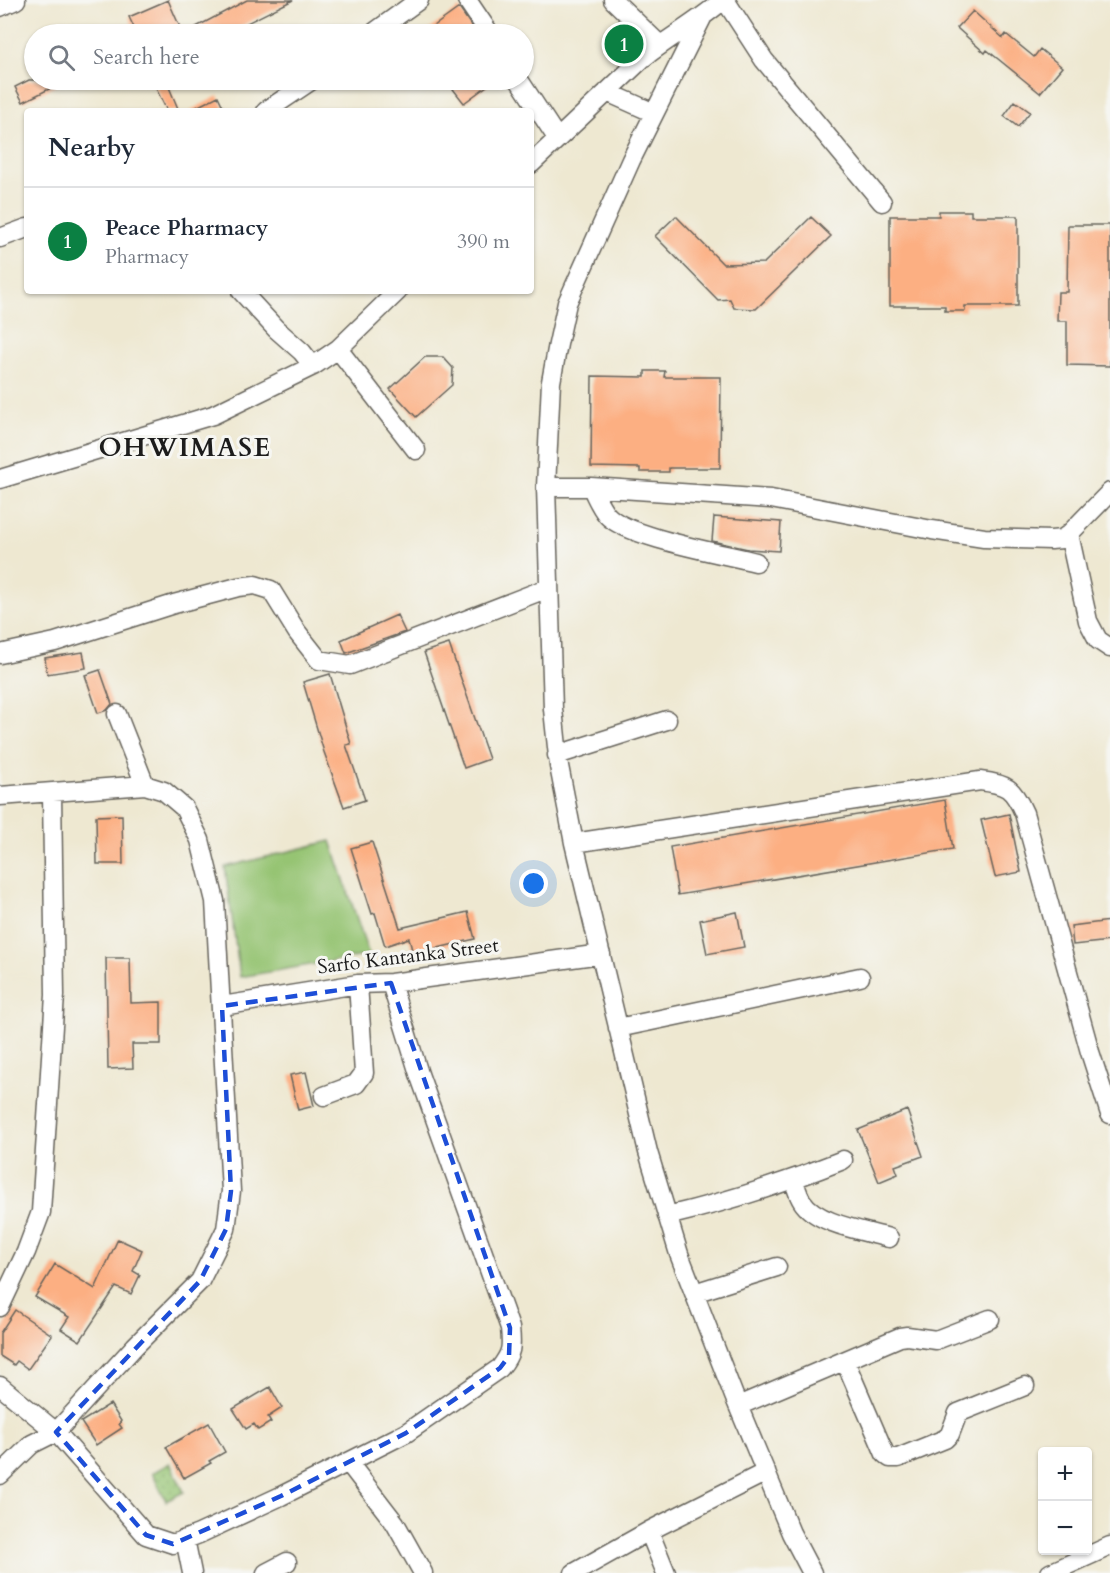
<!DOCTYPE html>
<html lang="en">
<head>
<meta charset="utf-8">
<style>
	body { margin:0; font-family:Cardo,serif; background:#f6f6f7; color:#1f2937 }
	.controls { position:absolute; right:18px; bottom:18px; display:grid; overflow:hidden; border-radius:6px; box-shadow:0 2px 4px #0004 }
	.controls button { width:54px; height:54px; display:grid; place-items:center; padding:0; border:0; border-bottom:2px solid #e0e1e3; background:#fff; color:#1f2937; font:30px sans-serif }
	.you { position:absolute; left:534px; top:884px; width:21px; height:21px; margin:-15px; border:4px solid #fff; border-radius:50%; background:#1a73e8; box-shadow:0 0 0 9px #1a73e833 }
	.badge { display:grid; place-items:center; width:39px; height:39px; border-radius:50%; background:#0b8043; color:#fff; font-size:20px; font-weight:700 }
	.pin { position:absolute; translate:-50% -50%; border:3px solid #fff; box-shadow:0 2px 6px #0006 }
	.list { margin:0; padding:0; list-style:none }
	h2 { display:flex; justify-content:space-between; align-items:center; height:78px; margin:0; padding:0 24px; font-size:26px }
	h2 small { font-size:20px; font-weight:400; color:#747a83 }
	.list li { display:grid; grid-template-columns:39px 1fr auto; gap:18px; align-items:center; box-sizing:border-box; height:108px; padding:0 24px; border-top:2px solid #e0e1e3 }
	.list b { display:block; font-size:22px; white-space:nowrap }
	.list p { margin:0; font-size:20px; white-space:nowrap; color:#747a83 }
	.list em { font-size:20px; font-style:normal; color:#747a83 }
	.icon { flex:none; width:33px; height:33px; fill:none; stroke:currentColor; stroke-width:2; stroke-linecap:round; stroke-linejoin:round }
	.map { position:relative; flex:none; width:1110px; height:1573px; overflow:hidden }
	.search { position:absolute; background:#fff; box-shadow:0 2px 4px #0004; left:24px; top:24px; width:510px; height:66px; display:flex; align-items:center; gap:15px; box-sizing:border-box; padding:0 21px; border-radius:33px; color:#747a83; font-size:22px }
	.panel { position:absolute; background:#fff; box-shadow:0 2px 4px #0004; left:24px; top:108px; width:510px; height:186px; border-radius:6px }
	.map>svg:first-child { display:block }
	.grass { fill:url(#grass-dots); stroke:#597048; stroke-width:1.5 }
	.pitch { fill:#96c473; stroke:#597048; stroke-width:1.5 }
	.building { fill:#fcaf82 }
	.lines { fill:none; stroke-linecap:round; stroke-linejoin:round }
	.minor-casing { stroke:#66635b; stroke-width:21 }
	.minor { stroke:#fff; stroke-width:18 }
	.marked { fill:none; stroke:#1d4ed8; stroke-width:4.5; stroke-dasharray:12 8; stroke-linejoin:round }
	.labels { text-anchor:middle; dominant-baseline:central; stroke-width:6; stroke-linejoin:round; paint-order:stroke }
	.street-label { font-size:20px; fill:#1c1c1c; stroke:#f6f6f2 }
	.district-label { font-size:26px; font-weight:bold; letter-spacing:1.5px; fill:#1c1c1c; stroke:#f6f6f2 }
</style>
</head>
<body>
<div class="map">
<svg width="1110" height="1573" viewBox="0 0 1110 1573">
	<defs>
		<pattern id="grass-dots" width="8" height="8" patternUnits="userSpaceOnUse" patternTransform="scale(1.5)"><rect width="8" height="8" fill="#96c473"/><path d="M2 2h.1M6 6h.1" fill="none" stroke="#81a863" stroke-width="1.8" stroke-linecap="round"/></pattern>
	</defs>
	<rect width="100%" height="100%" fill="#f6f6f2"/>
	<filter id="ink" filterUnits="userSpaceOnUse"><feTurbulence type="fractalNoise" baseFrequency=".0167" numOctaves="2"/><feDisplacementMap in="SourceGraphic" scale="12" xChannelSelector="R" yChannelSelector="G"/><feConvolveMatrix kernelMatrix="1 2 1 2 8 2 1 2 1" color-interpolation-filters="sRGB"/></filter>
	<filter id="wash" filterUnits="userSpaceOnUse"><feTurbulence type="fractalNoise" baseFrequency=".008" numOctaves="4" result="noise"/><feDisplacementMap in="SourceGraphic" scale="24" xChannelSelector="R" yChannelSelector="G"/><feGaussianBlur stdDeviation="1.35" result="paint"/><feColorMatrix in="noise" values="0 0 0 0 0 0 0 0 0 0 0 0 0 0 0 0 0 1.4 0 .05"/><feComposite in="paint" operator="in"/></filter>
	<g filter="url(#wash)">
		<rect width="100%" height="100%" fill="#eee8d1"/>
		<path class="grass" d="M170,1463L184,1492L166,1501L152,1473Z"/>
		<path class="pitch" d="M331,841L369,955L240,977L225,867Z"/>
		<g id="blocks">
			<path class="building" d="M168,0L183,34L247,0H293L225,34H137L129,17Z
				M459,8L477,34H423Z
				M973,11L1003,38L1006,34L1034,57L1040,49L1062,67L1040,93L987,50L985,53L957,28Z
				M29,80H67L23,102L15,87Z
				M152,80H166L179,111H167Z
				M446,80H495L464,103Z
				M218,96L225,111H189Z
				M1015,101L1030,112L1018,127L1004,116Z
				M939,211H971V216H1018V306H965V311H945V306H890V216H939Z
				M676,216L723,264L764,263L811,217L831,236L756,309L734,308L730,299L718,300L655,236Z
				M1068,225H1110V366L1067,365V321H1057L1058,292H1067Z
				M425,357H443L453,368L452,385L416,417L390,389Z
				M645,371H665L664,377H721L720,468H669V472H640V468L591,467L592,376L645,377Z
				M714,517L781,522L779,551L748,549L712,541Z
				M397,615L405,632L346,653L341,640Z
				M449,644L489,759L464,768L424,652Z
				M83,652L86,668L47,674L45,658Z
				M100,670L112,704L107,710L98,713L85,675Z
				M330,674L351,744L346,745L365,800L344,807L324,752L303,682Z
				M945,800L953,849L678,895L670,847Z
				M1009,814L1021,872L995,877L981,820Z
				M122,815L123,864H97L96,816Z
				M372,842L400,928L468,912L475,939L413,954L409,938L385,946L375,913L372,914L351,848Z
				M737,912L744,947L707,954L700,920Z
				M1110,921V941L1073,945L1071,926Z
				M106,958H130L131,1003L161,1002V1044H132L133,1068L108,1069Z
				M306,1072L314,1106L298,1110L290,1075Z
				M907,1110L923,1156L895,1166L898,1174L879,1182L858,1130Z
				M118,1239L142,1250L133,1271L140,1275L131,1294L116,1287L80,1341L61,1329L69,1317L35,1297L55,1264L95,1289Z
				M15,1310L52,1335L28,1369L17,1361L14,1365L0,1356V1333Z
				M270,1387L282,1408L268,1417L271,1422L258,1430L254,1424L246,1429L233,1409Z
				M110,1404L121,1421L119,1424L122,1428L96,1445L81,1422Z
				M209,1423L225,1452L209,1461L211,1463L184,1478L166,1447Z"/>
		</g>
	</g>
	<g filter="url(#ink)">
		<use href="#blocks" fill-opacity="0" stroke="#66635b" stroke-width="1.5"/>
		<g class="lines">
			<g class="minor-casing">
				<path id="minor" d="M467,0L490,34
					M613,0L660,45
					M725,0L764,60L882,202
					M0,7L16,0
					M702,18L631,160L567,303L558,344L551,382L546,487L553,709L559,766L574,843L648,1152L679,1254L734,1396L791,1533L812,1573
					M372,34L419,0
					M519,80L557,138
					M607,92L654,113
					M266,111L312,80
					M531,164L642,59C668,38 698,22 723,0
					M0,238L27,228
					M241,291L276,329L302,352L313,366
					M338,349L416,450
					M0,479L213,415L313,366L338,349L398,291
					M546,487H591L771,499L932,530L984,538L1051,540L1062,539L1069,534L1110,492
					M591,487C596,496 600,507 607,515C626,537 725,554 756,562
					M1069,534L1088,621L1098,640L1110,648
					M0,654L55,642L174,604L238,587L255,585L271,590L297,632L319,660L350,665L548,588
					M117,714L145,785
					M557,755L667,720
					M0,796L145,785L164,791L184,808L200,840L215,901L231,1191L226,1229L200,1281L135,1346L56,1432L32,1444L0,1475
					M574,843L980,781C1007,784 1013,788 1024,813L1090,1052L1110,1114
					M222,1006L358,984L391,983L601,954
					M618,1028L860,977
					M324,1096L356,1084L364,1073L358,984
					M793,1179C796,1186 798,1195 802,1201C816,1224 865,1231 889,1238
					M667,1216C727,1202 786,1183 843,1160
					M694,1293L777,1267
					M0,1307L26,1252L41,1212L55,995L52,794
					M845,1361L885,1454L890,1458H898L945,1439L950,1434L958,1413L1025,1386
					M0,1386L56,1432L146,1535L173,1544L199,1534L281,1496L406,1433L500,1368C512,1353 512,1347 510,1328L419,1074L391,983
					M738,1406L900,1337L907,1336L936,1340L990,1319
					M348,1462L395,1523L423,1573
					M649,1531L666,1573
					M185,1539L192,1573
					M266,1573L287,1562
					M574,1573L649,1531L766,1472
					M1050,1573L1110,1546"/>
			</g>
			<use href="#minor" class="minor"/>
		</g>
	</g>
	<path class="marked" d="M391,983L510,1328L509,1356L500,1368L406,1433L281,1496L173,1544L146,1535L56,1432L200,1281L226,1229L231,1191L222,1006Z"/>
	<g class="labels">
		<g class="street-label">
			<text transform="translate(408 956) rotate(-7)">Sarfo Kantanka Street</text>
		</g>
		<g class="district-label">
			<text x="185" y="447">OHWIMASE</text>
		</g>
	</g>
</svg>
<div class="controls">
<button>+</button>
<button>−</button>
</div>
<div class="you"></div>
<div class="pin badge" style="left:624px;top:44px">1</div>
<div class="search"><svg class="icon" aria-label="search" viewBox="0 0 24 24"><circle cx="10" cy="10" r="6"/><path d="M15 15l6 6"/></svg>Search here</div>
<section class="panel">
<h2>Nearby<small></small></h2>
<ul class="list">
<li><span class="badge">1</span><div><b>Peace Pharmacy</b><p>Pharmacy</p></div><em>390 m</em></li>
</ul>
</section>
</div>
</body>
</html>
